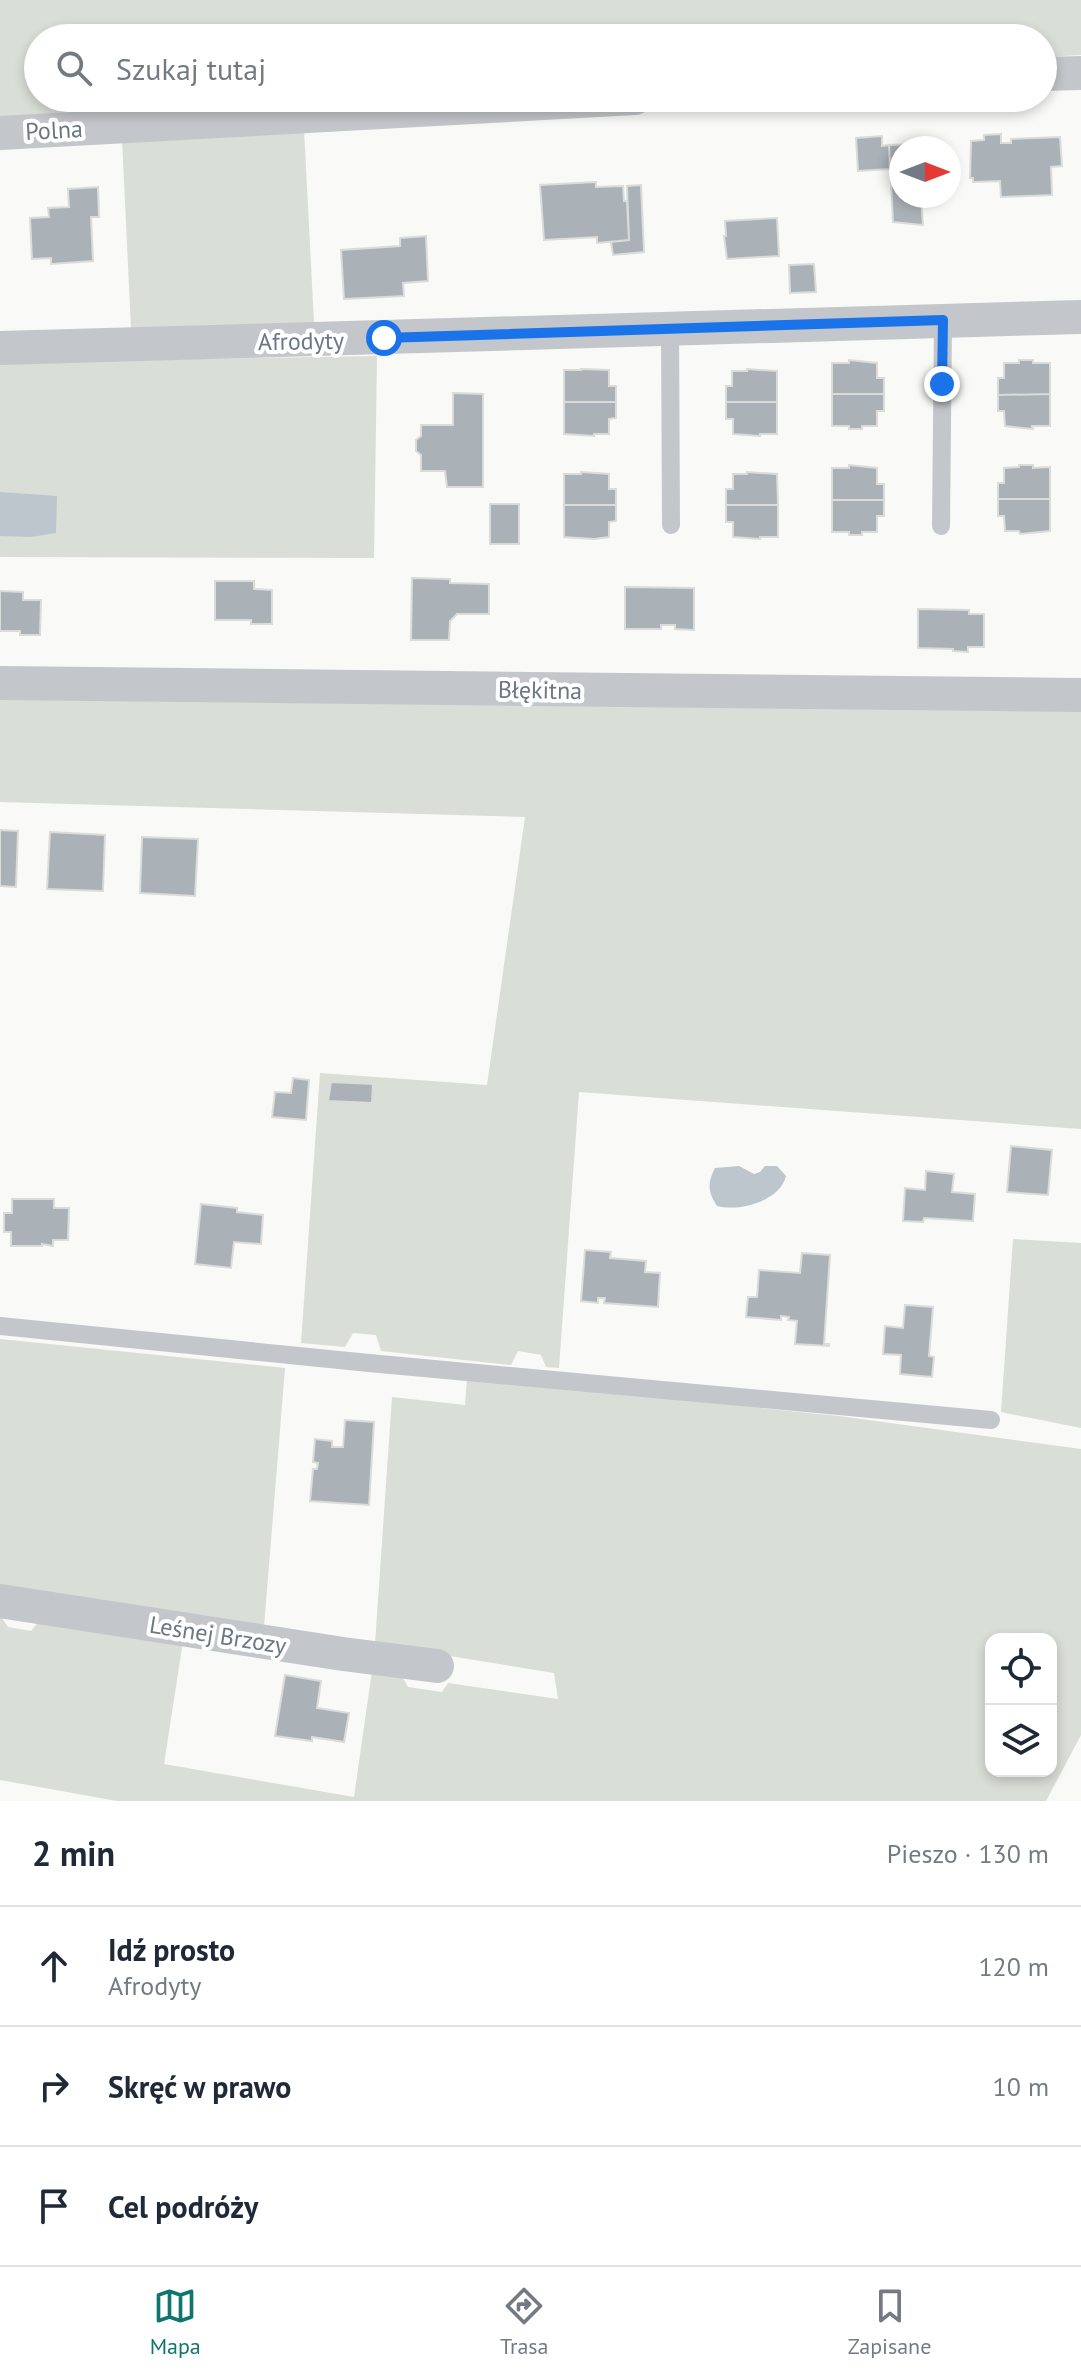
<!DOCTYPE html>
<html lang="pl">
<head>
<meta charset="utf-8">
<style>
	body { margin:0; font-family:"PT Sans",sans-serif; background:#f6f6f7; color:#1f2937 }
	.controls { position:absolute; right:24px; bottom:24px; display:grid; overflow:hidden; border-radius:16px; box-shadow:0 4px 12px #0003 }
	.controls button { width:72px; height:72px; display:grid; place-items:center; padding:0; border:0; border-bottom:2px solid #e0e1e3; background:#fff; color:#1f2937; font:40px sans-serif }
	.compass { position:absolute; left:889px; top:136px; width:72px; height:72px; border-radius:50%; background:#fff; box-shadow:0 4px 12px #0003; rotate:90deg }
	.stop { position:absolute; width:24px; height:24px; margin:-18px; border:6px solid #1a73e8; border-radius:50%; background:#fff }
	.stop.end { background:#1a73e8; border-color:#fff; box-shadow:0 2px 8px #0008 }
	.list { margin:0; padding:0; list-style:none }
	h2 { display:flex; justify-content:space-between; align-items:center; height:104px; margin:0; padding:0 32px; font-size:34px }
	h2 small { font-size:26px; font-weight:400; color:#747a83 }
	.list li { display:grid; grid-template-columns:52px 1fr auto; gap:24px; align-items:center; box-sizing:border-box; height:120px; padding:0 32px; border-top:2px solid #e0e1e3 }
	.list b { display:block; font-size:30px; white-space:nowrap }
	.list p { margin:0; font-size:26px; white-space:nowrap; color:#747a83 }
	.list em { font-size:26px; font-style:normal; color:#747a83 }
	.icon { flex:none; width:44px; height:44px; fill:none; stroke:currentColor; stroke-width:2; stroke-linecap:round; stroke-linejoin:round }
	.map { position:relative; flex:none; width:1081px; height:1801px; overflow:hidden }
	.search { position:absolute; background:#fff; box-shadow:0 4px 12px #0003; left:24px; right:24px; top:24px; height:88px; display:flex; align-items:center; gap:20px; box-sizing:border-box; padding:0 28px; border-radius:44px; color:#747a83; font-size:30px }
	.sheet { height:464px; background:#fff }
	nav { display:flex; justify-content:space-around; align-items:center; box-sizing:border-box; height:112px; border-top:2px solid #e0e1e3; background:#fff; font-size:22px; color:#747a83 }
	nav a { display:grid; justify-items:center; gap:4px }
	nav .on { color:#0f766e }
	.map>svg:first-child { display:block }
	.green { fill:#d9ded6; fill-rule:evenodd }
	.water { fill:#bdc6cc }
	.building { fill:#aab1b7; stroke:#dbdbd9; stroke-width:2 }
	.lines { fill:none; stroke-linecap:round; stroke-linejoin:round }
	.lane { stroke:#c3c6ca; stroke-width:18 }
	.street { stroke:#c3c6ca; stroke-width:34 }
	.route { stroke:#1a73e8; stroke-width:10 }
	.labels { text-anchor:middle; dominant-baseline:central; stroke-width:8; stroke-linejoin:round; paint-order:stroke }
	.street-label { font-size:24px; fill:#6a7786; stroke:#fff }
</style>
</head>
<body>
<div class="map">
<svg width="1081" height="1801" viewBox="0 0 1081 1801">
	<rect width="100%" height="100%" fill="#f9f9f7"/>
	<path class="green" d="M0,0H1081V55L1043,57V38H38V98H345L0,118Z
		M304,129L314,323L131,328L122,140Z
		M377,356L374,558L0,557V362Z
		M0,693L1081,706V1129L579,1092L559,1368L546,1367L541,1355L518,1351L511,1365L381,1351L376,1335L353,1333L345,1347L301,1343L320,1073L487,1085L525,817L0,802Z
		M1013,1239L1081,1243V1428L1001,1412Z
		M0,1339L285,1368L264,1627L0,1587Z
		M467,1378L839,1416L1081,1449V1735L1046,1801H117L0,1780V1615L8,1627L31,1631L40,1620L183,1641L164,1764L354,1797L372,1671L402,1676L408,1687L442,1692L448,1683L558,1699L554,1673L375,1644L392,1397L465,1405ZM991,1639H1051V1771H991Z"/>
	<path class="water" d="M0,492L57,496L56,533L31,537L0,536Z
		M739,1166L754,1174L760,1172L765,1166H777L786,1176C780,1201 740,1212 717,1206C708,1192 707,1183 715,1168Z"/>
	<path class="building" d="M1001,134V143H1011V139L1060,137L1062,166L1051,167L1052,195L1001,197L1000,181L973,182V178H970L971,141L984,140V135Z
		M882,136V146L889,145L890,169L858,171L856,138Z
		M918,144V148H901V196H921L923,225L893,222L889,145Z
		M596,182V187L623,186L624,201H627L629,240L597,243V237L544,240L540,185Z
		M641,185L644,252L613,255L611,242L629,240L627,186Z
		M98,187L99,217H91L93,261L51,264V258L32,259L30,218L49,217L48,208L69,207L68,189Z
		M777,218L779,256L727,259L724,236H726L725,221Z
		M426,236L428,281L403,283L404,296L344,299L341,250L400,246V238Z
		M814,264L816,292L790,293L789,265Z
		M849,360L877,363V378H884V394H832V363H849Z
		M1019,360H1033V363H1050V394L998,395V378H1004V363H1019Z
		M581,369L609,370V386H616V402H564V370H581Z
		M747,369L777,371V402H726V386H732V371H747Z
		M453,393L483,394V487H447L445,471H421V455L416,451V440L421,436V425H453Z
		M832,394H884V411H877V426H862V429H849V426H832Z
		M1050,394V426H1032L1033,429L1005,426L1004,411H998V395Z
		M564,402H616V418L609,419V434H594V436L564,434Z
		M726,402H777V434H760V436L733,434V419H726Z
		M849,465L877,468V484H884V500H832V468H849Z
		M1019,465H1033V468L1050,467V499H998V483H1004V468L1019,467Z
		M581,472L609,474V489H616V505H564V474H581Z
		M747,472L777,474L778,505H726V489H733V474H747Z
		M998,499H1050V531L1020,534L1019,531H1005L1004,516H998Z
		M832,500H884V516H877V532H862V535H849V532H832Z
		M490,504H519V544H490Z
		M564,505H616V521L609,522V537L594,539L564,537Z
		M726,505H778V537H760V539L733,537V522H726Z
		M412,578L450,579V583L489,584V614H457L450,621L449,640H411Z
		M215,581H254V589L272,590V624H251V620H215Z
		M625,587L694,588V630L675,629V625H661V629H625Z
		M0,591L23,592V600H41L40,635H20V631H0Z
		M918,609L969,610V614H984V647H968V652L953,651V649L918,648Z
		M0,830L18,831L16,887L0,886Z
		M50,832L105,835L103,891L47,889Z
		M142,837L198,839L195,896L140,893Z
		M293,1078L309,1080L306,1120L272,1117L275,1092L291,1093Z
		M331,1082L373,1084L372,1103L328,1101Z
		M1011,1146L1052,1150L1048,1195L1007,1192Z
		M926,1171L954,1174L952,1192L975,1194L973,1221L924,1218L923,1222L903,1221L905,1188L925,1190Z
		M12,1199H54V1208H69L68,1240H53V1246L42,1244V1246H11V1232H4V1213H12Z
		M201,1204L237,1208V1212L263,1215L261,1244L234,1242L231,1268L195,1264Z
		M585,1250L611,1252L610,1258L646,1261L645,1272L660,1273L658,1307L604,1303L605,1298H598V1303L581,1301Z
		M802,1253L830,1255L824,1344H829V1346L795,1344L797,1321L788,1320L789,1317L781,1316V1320L746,1317L748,1297H757L759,1270L800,1273Z
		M905,1305L933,1307L929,1356L934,1357L932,1377L900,1374L901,1355L883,1354L885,1326L903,1328Z
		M345,1420L374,1422L369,1505L310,1501L313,1469H317L318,1463L313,1462L315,1439L332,1441V1447H343Z
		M285,1675L321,1681L317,1708L349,1713L344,1742L312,1737V1741L275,1736Z"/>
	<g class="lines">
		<path class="lane" d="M670,328L671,525
			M941,526L943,320
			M0,1326L369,1363L991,1420"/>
		<path class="street" d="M1043,74L1081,73
			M0,133L635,98
			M0,348L1081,317
			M0,683L1081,695
			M0,1601L343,1654L437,1666"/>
	</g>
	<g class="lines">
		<path class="route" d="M384,338L943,320L942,384"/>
	</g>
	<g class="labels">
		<g class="street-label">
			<text transform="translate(54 130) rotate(-3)">Polna</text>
			<text transform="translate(301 341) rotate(-1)">Afrodyty</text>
			<text transform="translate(540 690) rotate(1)">Błękitna</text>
			<text transform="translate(218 1635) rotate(9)">Leśnej Brzozy</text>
		</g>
	</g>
</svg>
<div class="controls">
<button><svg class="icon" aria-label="locate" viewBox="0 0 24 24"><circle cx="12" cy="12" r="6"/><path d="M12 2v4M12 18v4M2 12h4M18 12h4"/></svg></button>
<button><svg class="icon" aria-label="layers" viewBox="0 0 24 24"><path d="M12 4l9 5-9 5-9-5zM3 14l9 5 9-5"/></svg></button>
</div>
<svg class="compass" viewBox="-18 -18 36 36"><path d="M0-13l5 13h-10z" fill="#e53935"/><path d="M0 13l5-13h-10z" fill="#747a83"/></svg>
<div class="stop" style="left:384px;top:338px"></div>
<div class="stop end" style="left:942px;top:384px"></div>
<div class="search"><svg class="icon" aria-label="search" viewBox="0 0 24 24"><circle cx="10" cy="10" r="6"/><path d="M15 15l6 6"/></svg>Szukaj tutaj</div>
</div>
<section class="sheet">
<h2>2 min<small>Pieszo · 130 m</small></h2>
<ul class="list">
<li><svg class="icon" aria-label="ahead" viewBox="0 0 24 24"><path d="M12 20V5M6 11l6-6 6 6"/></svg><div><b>Idź prosto</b><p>Afrodyty</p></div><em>120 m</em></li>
<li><svg class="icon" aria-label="right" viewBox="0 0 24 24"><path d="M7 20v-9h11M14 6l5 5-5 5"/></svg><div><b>Skręć w prawo</b></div><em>10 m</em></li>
<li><svg class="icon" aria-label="arrive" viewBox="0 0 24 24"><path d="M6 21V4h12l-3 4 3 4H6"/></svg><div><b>Cel podróży</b></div></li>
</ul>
</section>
<nav>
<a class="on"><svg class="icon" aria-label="map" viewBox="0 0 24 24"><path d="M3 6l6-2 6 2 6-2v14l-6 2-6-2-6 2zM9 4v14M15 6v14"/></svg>Mapa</a>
<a><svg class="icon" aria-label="directions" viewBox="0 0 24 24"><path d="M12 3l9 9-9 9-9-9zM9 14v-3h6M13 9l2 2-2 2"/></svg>Trasa</a>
<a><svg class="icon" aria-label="saved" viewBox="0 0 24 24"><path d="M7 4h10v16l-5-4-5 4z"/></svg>Zapisane</a>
</nav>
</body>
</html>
